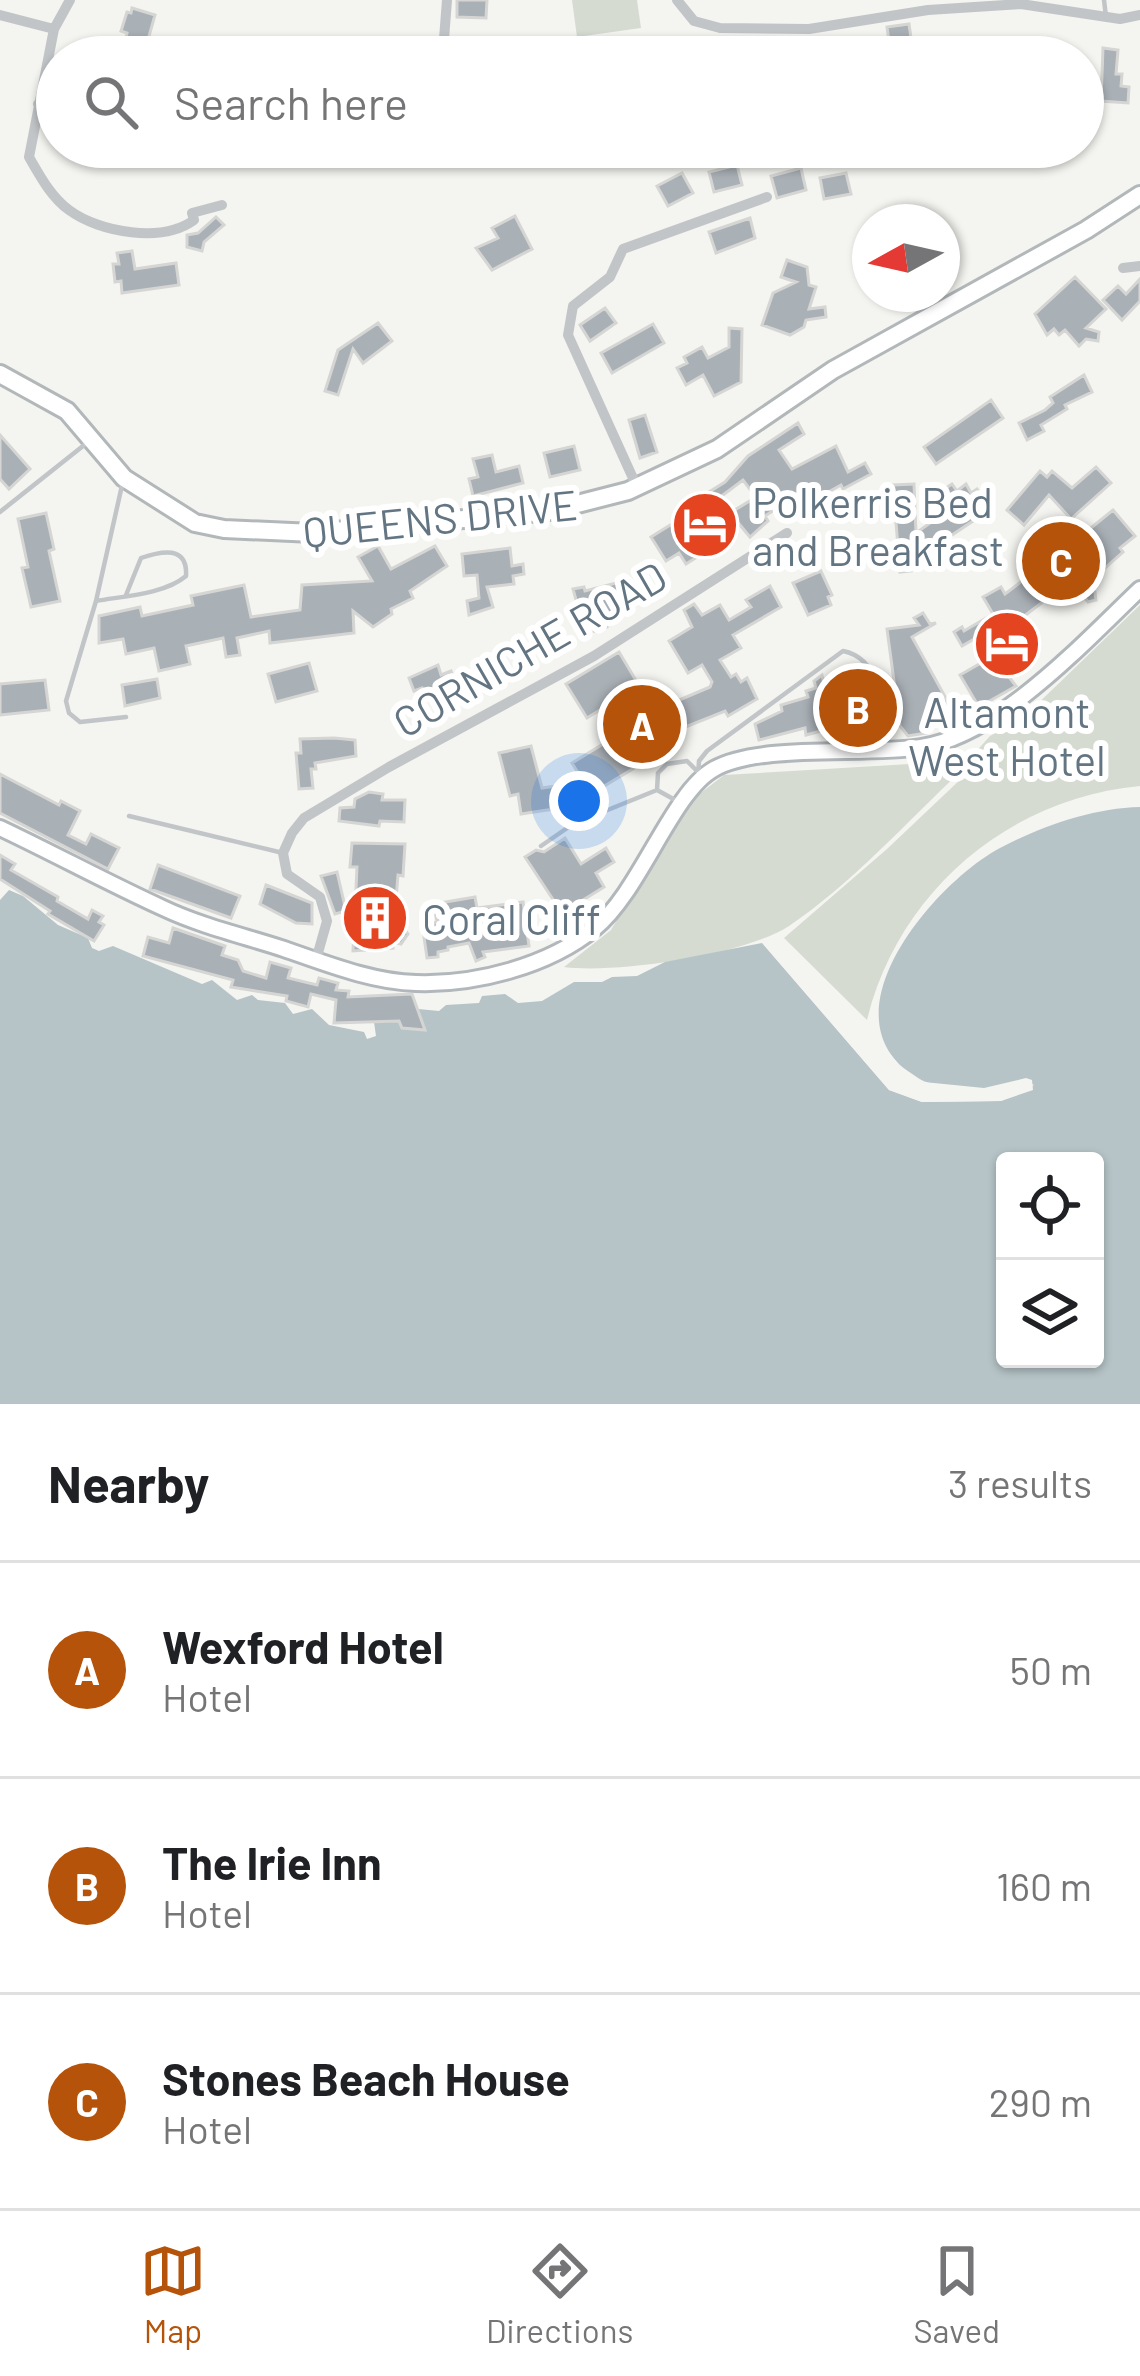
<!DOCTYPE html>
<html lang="en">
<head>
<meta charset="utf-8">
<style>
	body { margin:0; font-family:Barlow,sans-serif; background:#f6f6f6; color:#202124 }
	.controls { position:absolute; right:36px; bottom:36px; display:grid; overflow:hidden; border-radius:12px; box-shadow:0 3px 9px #0004 }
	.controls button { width:108px; height:108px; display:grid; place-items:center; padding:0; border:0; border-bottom:3px solid #e0e0e0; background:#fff; color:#202124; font:60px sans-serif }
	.compass { position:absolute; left:852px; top:204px; width:108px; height:108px; border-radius:50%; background:#fff; box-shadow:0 3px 9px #0004; rotate:262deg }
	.you { position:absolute; left:579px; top:801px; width:42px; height:42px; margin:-30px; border:9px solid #fff; border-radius:50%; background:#1a73e8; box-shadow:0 0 0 18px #1a73e833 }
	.badge { display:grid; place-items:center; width:78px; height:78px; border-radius:50%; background:#b45309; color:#fff; font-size:39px; font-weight:700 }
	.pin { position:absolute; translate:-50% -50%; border:6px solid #fff; box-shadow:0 3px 12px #0006 }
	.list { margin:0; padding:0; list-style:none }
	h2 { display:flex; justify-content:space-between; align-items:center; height:156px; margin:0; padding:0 48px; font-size:51px }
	h2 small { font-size:39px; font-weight:400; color:#757577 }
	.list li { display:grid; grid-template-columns:78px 1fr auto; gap:36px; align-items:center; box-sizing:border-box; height:216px; padding:0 48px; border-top:3px solid #e0e0e0 }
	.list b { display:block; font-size:45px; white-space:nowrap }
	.list p { margin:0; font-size:39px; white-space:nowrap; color:#757577 }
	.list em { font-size:39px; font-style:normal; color:#757577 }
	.icon { flex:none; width:66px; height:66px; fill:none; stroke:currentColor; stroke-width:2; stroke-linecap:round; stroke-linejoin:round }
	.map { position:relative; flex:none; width:1140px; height:1404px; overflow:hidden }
	.search { position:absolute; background:#fff; box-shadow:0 3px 9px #0004; left:36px; right:36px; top:36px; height:132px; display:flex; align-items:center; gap:30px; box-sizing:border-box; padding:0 42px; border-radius:66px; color:#757577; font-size:45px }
	.sheet { height:804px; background:#fff }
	nav { display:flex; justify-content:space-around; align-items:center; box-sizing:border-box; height:168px; border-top:3px solid #e0e0e0; background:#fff; font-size:33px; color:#757577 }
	nav a { display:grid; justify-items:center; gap:6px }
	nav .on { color:#b45309 }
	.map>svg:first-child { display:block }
	.green { fill:#d5dbd1 }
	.water { fill:#b6c4c7; fill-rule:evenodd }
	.pier { fill:#f4f4f0 }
	.building { fill:#a9b0b6; stroke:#d5d5d3; stroke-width:3 }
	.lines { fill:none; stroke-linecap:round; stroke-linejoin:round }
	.secondary-casing { stroke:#b1b7bb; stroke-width:20 }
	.primary-casing { stroke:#b2b7ba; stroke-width:22 }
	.service { stroke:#c1c5c8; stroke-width:4.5 }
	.minor { stroke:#c1c5c8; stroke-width:10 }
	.secondary { stroke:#fff; stroke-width:14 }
	.primary { stroke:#fff; stroke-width:16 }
	.labels { text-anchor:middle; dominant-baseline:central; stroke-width:12; stroke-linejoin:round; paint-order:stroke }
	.poi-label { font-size:42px; fill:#637582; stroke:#fff; text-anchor:start }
	.street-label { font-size:42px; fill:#637582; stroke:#fff }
</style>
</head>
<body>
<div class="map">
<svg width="1140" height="1404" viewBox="0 0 1140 1404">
	<rect width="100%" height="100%" fill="#f4f4f0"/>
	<path class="green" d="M572,0H637L641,28L577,37Z
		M632,37L633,57H563L562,42Z
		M1140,605V786C1009,798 898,892 867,1020L784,938L887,849L964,776L971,757L990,736L1026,715Z
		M960,752L961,771C907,822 850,885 789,926C745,955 615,974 564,967L611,930L684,806L724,775L927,763Z"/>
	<path class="water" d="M1140,807V1404H0V900L9,890L23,896L58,925L88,938L92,948L99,951L113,946L202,984L212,980L237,1000L252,995L258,1000L285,1003L293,1014L312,1009L329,1025L364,1032L367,1039L376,1036L374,1022L399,1021L401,1029L425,1030L418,1009L439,1011L446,1005L479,1003L482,996L505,994L518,1003L542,1001L574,982H602L612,977L637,976L665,962L762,943L889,1090L922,1102L1001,1101L1034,1085C1016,1078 1009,1085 991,1088C966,1090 931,1089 911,1074C823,1012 936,882 1000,848C1042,826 1093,808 1140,807ZM1005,1161H1095V1359H1005Z"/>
	<path class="pier" d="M769,941L893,1085L923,1096L1001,1095L1028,1086L985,1094L922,1088L885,1057L874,1033L899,1065L924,1082L984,1088L1026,1078L1032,1080L1033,1090L1001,1101L922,1102L889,1090L764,945Z"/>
	<path class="building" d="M457,0H487L486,18L457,17Z
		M132,8L155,15L146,47L125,41L127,33L121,31L127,12L131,13Z
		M909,24L912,45L890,49L887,27Z
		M927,39L928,42L955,39L956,51L951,52L952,57H919L916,40Z
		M1103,48L1118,50L1116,74H1122L1121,86L1129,87L1128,103L1101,101Z
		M737,165L742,185L714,192L709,172Z
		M801,168L806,190L777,198L771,176Z
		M682,173L693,193L668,206L657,186Z
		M846,173L851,194L824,199L820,178Z
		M515,216L532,249L492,270L476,248L498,238L492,228Z
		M216,217L224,225L204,242L202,251L187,247V235L198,233Z
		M750,218L755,238L716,253L709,232Z
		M132,251L135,269L176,263L179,285L122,293L121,281L115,282L113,264H119L117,253Z
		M787,260L807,267L809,285L816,287L809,309L825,307L826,317L806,320L804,327L790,335L762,325L773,293L796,282L781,277Z
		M1075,277L1106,309L1086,328L1099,332L1098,341L1086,339L1079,346L1065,330L1059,335L1054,329L1047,335L1035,314Z
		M1140,279V301L1122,320L1103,300L1118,286L1126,294Z
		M605,308L616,323L590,341L580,325Z
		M378,323L392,341L363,363L353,349L338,395L325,391L338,350Z
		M653,324L664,343L612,373L601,353Z
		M729,328L742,329L741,382L714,396L703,375L686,385L677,368L687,363L684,357L702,347L708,358L729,347Z
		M1084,375L1092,392L1065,405L1067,409L1041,425L1044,431L1027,440L1019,423L1045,410L1053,403L1050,397Z
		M991,400L1003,418L936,464L924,447Z
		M645,415L657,452L640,458L629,420Z
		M798,423L804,434L779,450L792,469L836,446L848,472L865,463L871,474L843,489L841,485L821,496L818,491L794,504L791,499L765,516L768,521L750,537L730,513L756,497L743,480L719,498L731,518L713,529L721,542L686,564L679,553L666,561L651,537L675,522L681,532L699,521L692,510L697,507L693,502L725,482L748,456Z
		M0,435L30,469L9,489L0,479Z
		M574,446L580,470L550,477L544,453Z
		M492,455L496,472L519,466L523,483L473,496L469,479L478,477L473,459Z
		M1096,467L1111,483L1071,519L1049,495L1024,525L1007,510L1040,471L1047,477L1052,471L1072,488Z
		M914,484L916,533L954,506L943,490L952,484L957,491L966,484L971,493L977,489L991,509L916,559L917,566L911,567V571L900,572L893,485Z
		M1113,510L1135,536L1120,548L1123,552L1086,585L1095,592L1096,600L1088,602L1079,590L1069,598L1061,588L1023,617L1035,638L1014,650L1024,667L1009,677L1016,686L979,707L960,675L995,655L983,634L962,646L954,632L962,627L964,631L993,614L983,597L1001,587L1005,594L1043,565L1034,553L1072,524L1081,536Z
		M46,513L54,549L49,551L60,601L31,607L22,568L28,567L18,519Z
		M378,546L391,569L435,546L447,566L410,591L413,598L391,609L392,614L373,627L353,611L354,633L270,643L269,631L237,638L240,655L226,657L223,638L186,646L190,664L159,671L154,648L126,654L123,639L99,643V616L140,607L142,616L193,605L191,596L244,585L251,617L300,610L302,585L372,581L358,557Z
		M510,548L512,566L523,564L524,574L513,576L514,584L487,587L493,607L469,615L467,601L479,598L477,575L464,576L462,554Z
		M821,571L832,595L828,597L831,605L808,615L793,583Z
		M620,582L627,611L604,616L607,627L594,631L588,605L578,607L573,589L584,587L585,591Z
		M770,586L781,607L733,635L741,648L720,660L731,677L736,674L741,682L747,678L757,699L728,716L725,711L683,728L672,703L710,687L712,682L702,665L688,673L669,641L692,627L684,610L694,604L702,615L720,605L729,620L751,607L746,600Z
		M923,613L930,624L936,623L912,637L954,713L926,729V733L908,736L900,726L887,629L919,625L914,618Z
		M619,652L668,734L645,748L651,758L591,794L572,763L626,730L611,703L587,718L566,684Z
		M309,663L317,691L276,702L268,674Z
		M438,665L441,675L451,671L460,699L448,703L443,689L424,695L422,688L414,691L409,678Z
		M859,667L872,717L806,735L805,728L759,740L755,724L782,711L781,705L808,697L806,691L816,688L814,681L822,675L824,684L844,678L842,671Z
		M157,679L160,698L125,706L122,685Z
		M45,680L49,710L0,715V684Z
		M334,738L355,740L356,756L315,763L316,769H311L313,788L299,789L296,753H301L300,739Z
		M531,746L542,788L570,784L574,806L521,814L518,794L510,796L499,753Z
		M0,774L59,805L61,801L80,811L68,835L86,844L91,834L119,848L108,869L0,813Z
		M369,792L383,794L382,800H405L404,822L380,821L379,826L339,821L340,808L354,807L355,799Z
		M565,838L581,864L606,848L614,862L596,873L604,887L562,913L525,857L536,850L544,852Z
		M352,843L405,844L403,876L398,875L396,899L401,900V910L390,909L408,934L401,944L393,942V948L353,951L357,867H350Z
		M0,855L15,864L11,870L58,897L57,901L88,919L92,910L103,916L99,922L104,925L94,941L48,914L50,911L0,879Z
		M158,865L240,896L231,918L150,889Z
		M337,872L346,911L335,914L321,876Z
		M266,885L312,903V924L296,923L260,904Z
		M475,897L477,908L523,902L529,946L483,952L485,957L476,961L469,943L448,947V950L438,952V957L427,958L423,930L434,929V923L437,922L434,904Z
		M173,928L225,946L222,955L238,960L243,971L266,978L270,962L291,968L288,978L317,985L319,978L338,983L336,990L349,991L348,997L412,994L425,1030L402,1028L399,1021L334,1023L336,1000L311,994L308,1007L286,1001L287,996L231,987L233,980L143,956L148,937L169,943Z"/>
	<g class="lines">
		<g class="secondary-casing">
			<path id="secondary" d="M0,828C55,854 108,883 163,908C201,926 244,936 284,949C325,963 372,982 416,983C475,985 549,966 595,928C640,892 672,792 714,769C760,743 865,756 921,747C1000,735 1084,642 1140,589"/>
		</g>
		<g class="primary-casing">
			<path id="primary" d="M0,374L67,411L124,478L195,523L224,529L313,533L550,511L628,491L717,449L833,370L1086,230L1140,195"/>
		</g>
		<path class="service" d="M1104,0L1106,17
			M123,481L96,601L66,701L69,713L80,722L126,717
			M0,512L88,442
			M96,601C124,596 165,594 186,576C188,545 161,551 141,558L126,595
			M698,776L699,761L707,751L843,651C884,659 883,714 886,747
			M657,790L658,773L667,764L687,761L697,771
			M129,816L283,853
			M541,846L573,824L657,790L677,801"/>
		<path class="minor" d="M70,0L54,29L29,157C40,176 51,197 69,210C100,233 163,243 194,220L192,213L222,205
			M677,0L694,21L720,28L809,29L928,10L1021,4L1120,19L1140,15
			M0,15L54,29
			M443,52L447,0
			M38,104H57
			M1123,268L1140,266
			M637,487L568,335L573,306L610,277L623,249L767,197
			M316,960L327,921L320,897L287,874L283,853L292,833L304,818L389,767L594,656L787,533"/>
		<use href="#secondary" class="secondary"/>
		<use href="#primary" class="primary"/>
	</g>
	<defs>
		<g id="hotel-disc" transform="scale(3.45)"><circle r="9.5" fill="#e44420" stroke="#fff"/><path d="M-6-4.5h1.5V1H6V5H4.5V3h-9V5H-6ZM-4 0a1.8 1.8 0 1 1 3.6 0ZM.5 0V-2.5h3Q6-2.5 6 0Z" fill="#fff"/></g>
		<g id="building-disc" transform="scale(3.45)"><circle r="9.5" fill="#e44420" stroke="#fff"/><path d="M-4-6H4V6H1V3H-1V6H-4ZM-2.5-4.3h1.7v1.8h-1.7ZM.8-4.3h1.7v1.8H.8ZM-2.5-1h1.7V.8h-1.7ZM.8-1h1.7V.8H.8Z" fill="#fff"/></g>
	</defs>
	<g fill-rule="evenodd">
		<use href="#hotel-disc" x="705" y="525"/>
		<use href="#hotel-disc" x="1007" y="644"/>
		<use href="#building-disc" x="375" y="918"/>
	</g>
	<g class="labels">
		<g class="poi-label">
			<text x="752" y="501">Polkerris Bed<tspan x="752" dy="48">and Breakfast</tspan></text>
			<text x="1007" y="711" text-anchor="middle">Altamont<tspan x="1007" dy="48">West Hotel</tspan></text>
			<text x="422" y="918">Coral Cliff</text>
		</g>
		<g class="street-label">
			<text transform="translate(440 517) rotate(-6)">QUEENS DRIVE</text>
			<text transform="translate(529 648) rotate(-30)">CORNICHE ROAD</text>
		</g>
	</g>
</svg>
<div class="controls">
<button><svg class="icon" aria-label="locate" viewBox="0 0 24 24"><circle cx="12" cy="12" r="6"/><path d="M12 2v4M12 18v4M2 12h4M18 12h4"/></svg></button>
<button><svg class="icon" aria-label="layers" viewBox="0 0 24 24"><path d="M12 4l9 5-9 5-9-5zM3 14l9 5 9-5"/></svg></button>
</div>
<svg class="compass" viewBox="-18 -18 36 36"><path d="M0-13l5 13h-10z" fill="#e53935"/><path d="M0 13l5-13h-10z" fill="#757577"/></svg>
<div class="you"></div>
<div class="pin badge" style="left:642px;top:724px">A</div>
<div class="pin badge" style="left:858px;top:708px">B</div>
<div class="pin badge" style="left:1061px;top:561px">C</div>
<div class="search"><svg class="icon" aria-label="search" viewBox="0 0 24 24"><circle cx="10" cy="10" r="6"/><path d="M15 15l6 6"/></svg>Search here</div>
</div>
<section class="sheet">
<h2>Nearby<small>3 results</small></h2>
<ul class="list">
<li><span class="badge">A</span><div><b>Wexford Hotel</b><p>Hotel</p></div><em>50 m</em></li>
<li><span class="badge">B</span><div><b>The Irie Inn</b><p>Hotel</p></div><em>160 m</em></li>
<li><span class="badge">C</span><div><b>Stones Beach House</b><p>Hotel</p></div><em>290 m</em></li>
</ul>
</section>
<nav>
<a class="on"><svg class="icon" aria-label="map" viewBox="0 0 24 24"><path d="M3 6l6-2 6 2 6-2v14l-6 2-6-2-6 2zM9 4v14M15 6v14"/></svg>Map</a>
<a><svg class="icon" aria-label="directions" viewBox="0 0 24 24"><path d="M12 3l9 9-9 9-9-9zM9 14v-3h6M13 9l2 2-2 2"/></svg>Directions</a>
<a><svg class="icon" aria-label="saved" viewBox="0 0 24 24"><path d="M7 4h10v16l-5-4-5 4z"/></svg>Saved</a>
</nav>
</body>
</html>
